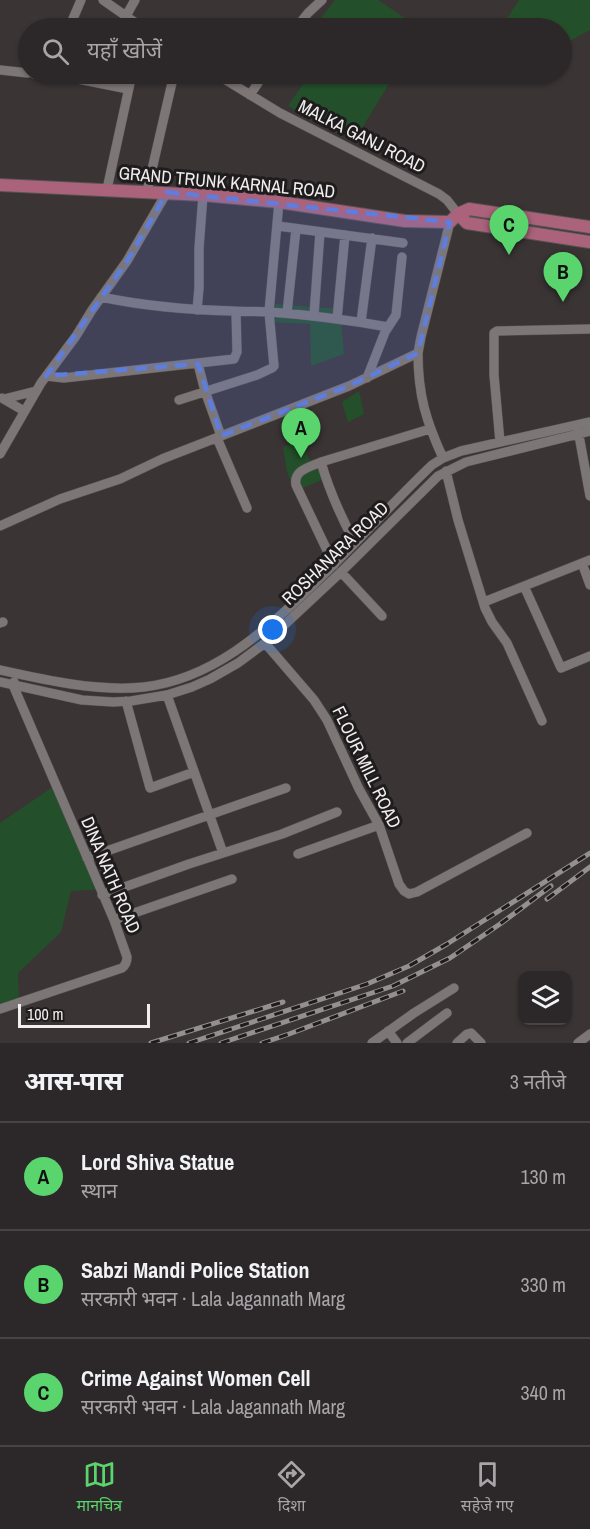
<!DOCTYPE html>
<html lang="hi">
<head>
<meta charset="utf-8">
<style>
	body { margin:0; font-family:"Archivo Narrow","Noto Sans Devanagari",sans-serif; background:#342f30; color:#f1f3f6 }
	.controls { position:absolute; right:18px; bottom:18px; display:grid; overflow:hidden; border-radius:12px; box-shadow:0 2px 4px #0004 }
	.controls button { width:54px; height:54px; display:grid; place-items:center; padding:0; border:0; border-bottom:2px solid #484445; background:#2c2728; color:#f1f3f6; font:30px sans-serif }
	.scale { position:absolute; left:18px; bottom:15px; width:132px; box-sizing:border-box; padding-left:6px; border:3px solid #f2eeef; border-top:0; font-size:16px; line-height:21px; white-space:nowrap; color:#f2eeef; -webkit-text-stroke:4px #1f1c1d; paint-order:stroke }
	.you { position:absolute; left:273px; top:630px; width:21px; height:21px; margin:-15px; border:4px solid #fff; border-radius:50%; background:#1a73e8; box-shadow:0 0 0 9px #1a73e833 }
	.badge { display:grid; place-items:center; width:39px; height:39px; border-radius:50%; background:#5ad56e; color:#111; font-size:20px; font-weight:700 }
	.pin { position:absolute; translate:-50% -50px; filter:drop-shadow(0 2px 3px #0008) }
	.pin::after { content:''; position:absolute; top:32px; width:21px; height:18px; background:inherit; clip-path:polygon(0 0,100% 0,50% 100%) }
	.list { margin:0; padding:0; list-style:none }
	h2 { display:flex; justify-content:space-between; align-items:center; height:78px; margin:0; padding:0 24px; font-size:26px }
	h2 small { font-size:20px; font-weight:400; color:#a6a5a8 }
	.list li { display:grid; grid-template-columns:39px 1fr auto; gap:18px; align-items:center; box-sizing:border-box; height:108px; padding:0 24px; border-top:2px solid #484445 }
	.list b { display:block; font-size:22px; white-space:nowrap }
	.list p { margin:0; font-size:20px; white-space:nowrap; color:#a6a5a8 }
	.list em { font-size:20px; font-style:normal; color:#a6a5a8 }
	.icon { flex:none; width:33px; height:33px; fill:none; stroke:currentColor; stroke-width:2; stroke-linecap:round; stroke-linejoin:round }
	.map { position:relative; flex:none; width:590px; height:1043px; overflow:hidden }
	.search { position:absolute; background:#2c2728; box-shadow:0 2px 4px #0004; left:18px; right:18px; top:18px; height:66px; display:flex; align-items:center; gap:15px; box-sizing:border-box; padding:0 21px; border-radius:33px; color:#a6a5a8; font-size:22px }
	.sheet { height:402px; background:#2c2728 }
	nav { display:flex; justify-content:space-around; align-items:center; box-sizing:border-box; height:84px; border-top:2px solid #484445; background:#2c2728; font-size:16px; color:#a6a5a8 }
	nav a { display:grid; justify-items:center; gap:3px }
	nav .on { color:#5ad56e }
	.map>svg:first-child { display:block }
	.green { fill:#23502a }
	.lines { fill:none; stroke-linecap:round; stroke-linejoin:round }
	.minor-casing { stroke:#575254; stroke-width:10 }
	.major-casing { stroke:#575254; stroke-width:14 }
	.minor { stroke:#7d7677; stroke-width:9 }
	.major { stroke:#ab627b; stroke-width:12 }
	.rail-casing { stroke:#948f90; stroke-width:5 }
	.rail { stroke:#1f1c1d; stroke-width:3; stroke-dasharray:9; stroke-linecap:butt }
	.marked { fill:#5d7edf; fill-opacity:0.2; stroke:#5d7edf; stroke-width:4.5; stroke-dasharray:12 8; stroke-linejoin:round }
	.labels { text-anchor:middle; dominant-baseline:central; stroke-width:6; stroke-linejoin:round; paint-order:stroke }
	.street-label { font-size:18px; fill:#f2eeef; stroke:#1f1c1d }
</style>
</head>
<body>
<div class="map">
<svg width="590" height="1043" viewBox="0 0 590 1043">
	<rect width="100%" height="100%" fill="#3a3435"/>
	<path class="green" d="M335,0H378L420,28H313Z
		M519,0H590V30L562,45V28H501Z
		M307,74H395L354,141L288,106L309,75Z
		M275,304L340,309L344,354L311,366L310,324L271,322Z
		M359,391L364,414L348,422L342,402Z
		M302,440L309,460L317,459L322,480L295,491L287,472L283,447Z
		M57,784L105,889L71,891L61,932L18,973L19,1001L0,1007V823Z"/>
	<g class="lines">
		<g class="minor-casing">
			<path id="minor" d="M103,0L143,28
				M126,16L135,0
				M69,28L81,0
				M296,28L308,13L322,0
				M0,70L28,73
				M34,74L68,77L128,89
				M216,74L280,113L439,194L447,200L458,214
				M250,95L264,74
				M107,189L132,74
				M147,191L174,74
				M278,226L403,243
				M101,297C144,306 189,310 233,311C245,312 258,311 270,312C310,315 349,320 388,327
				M197,310L199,288V248L203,195
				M287,313L296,229
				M314,315L320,232
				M337,319L345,235
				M361,322L372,238
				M418,353L421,337L450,222
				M198,364L205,391L221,436
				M46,376L64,378L234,359L237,352L236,312
				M367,378L385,332L396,315L402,257
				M2,398L24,411
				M4,399L36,391
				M179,400L257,375L272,368L274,366L269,312L279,202
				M578,430L590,496
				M217,438L247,508
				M500,442L494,375V333L497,331L590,329
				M0,454L41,383L76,336L92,310L127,261L167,192
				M321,462C329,490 341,517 355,543
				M446,471L458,520L485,608L492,622L507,643L542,721
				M0,526L60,499L120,479L162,459L349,386L418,353C418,395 426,421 443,458
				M582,563L590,585
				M334,565L296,485C293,470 310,467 321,462L430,429
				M341,572L382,616
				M524,586L561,668L590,656
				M484,602L590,560
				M0,623L3,622
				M265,643L314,700L327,720L359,789L379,825L399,884L404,891L409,894L417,892L527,833
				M0,670C45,680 98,692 144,687C212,679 263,633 310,588C352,548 390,505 432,465L443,458L461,451L590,422
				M0,682L82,700L113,702L131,701L167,695L192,687L210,679L238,663L265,643L341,572L438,476L466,462L590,431
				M167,695L223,853
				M126,701L150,788L194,772
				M298,854L379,825
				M87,858L286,788
				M102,895L189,864L282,834L337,812
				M114,920L232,879
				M0,1009L122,968C126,965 127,962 127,957L114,920L13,685L14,682
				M388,1031L397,1043
				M372,1043L414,1013L454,988
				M407,1043L447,1013
				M457,1043L467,1034L471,1033L481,1043
				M578,1043L590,1034"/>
		</g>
		<g class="major-casing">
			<path id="major" d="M0,185L203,195L279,202L405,221L450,222L458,214L469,209L590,227
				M458,214L467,223L590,242"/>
		</g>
		<use href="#minor" class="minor"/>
		<use href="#major" class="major"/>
		<g class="rail-casing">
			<path id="rail" d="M547,899L590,867
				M151,1043L283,1002
				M189,1043L367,984L409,966L447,944L590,853
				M221,1043L393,986L450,958L500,924L551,886
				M262,1043L289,1034L403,991"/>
		</g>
		<use href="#rail" class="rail"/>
	</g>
	<path class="marked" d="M167,192L450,222L418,353L349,386L221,436L198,364L46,376L127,261Z"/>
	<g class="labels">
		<g class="street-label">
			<text transform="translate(362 136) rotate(27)">MALKA GANJ ROAD</text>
			<text transform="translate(227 182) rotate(5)">GRAND TRUNK KARNAL ROAD</text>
			<text transform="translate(335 553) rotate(-44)">ROSHANARA ROAD</text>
			<text transform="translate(367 767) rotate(64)">FLOUR MILL ROAD</text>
			<text transform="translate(111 875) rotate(67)">DINA NATH ROAD</text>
		</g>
	</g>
</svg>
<div class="controls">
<button><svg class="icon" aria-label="layers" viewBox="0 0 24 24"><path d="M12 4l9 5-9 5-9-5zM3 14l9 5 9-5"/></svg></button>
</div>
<div class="scale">100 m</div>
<div class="you"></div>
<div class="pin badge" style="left:301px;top:458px">A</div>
<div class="pin badge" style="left:563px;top:302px">B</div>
<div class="pin badge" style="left:509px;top:255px">C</div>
<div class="search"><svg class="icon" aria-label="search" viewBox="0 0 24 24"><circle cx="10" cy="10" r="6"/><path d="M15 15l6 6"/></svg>यहाँ खोजें</div>
</div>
<section class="sheet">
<h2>आस-पास<small>3 नतीजे</small></h2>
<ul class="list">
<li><span class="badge">A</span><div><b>Lord Shiva Statue</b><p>स्थान</p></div><em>130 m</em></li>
<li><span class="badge">B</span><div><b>Sabzi Mandi Police Station</b><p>सरकारी भवन · Lala Jagannath Marg</p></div><em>330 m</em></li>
<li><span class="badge">C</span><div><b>Crime Against Women Cell</b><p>सरकारी भवन · Lala Jagannath Marg</p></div><em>340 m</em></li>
</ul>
</section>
<nav>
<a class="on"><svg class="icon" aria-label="map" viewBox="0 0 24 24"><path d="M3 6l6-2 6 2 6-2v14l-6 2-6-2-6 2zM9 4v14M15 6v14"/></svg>मानचित्र</a>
<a><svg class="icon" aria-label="directions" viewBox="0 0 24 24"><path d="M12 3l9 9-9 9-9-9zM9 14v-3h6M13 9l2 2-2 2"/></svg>दिशा</a>
<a><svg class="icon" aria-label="saved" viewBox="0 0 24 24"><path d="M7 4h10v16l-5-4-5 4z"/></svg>सहेजे गए</a>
</nav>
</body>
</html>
